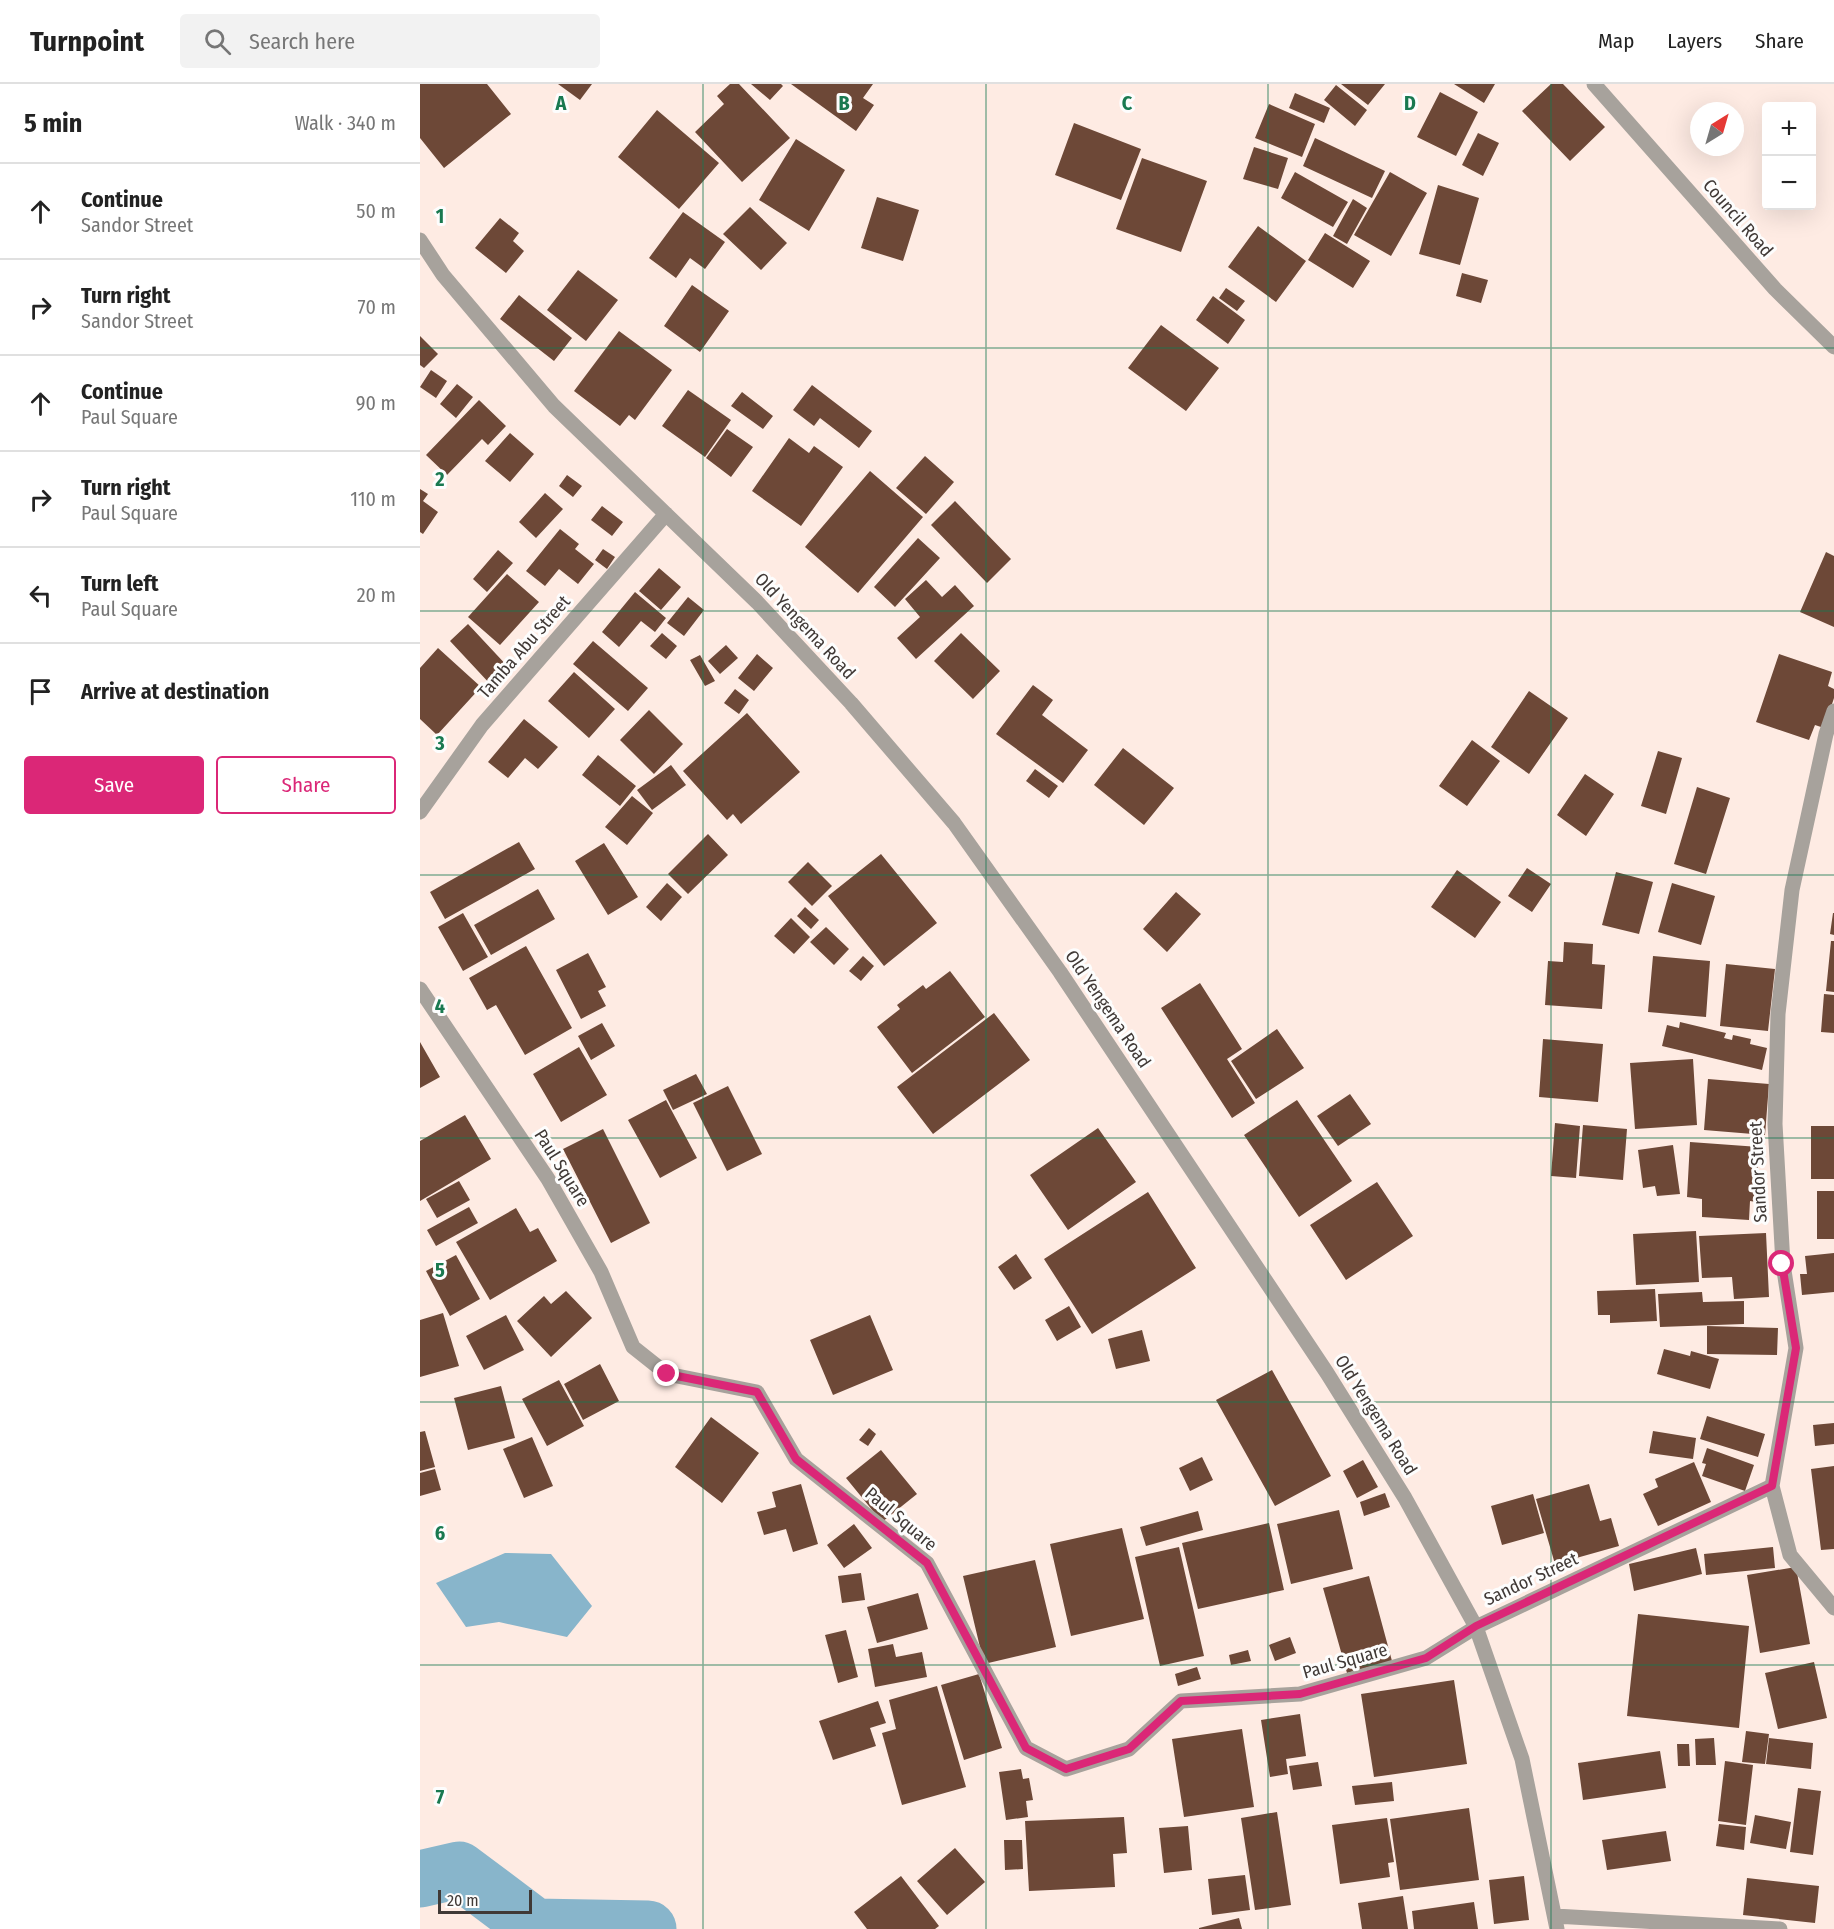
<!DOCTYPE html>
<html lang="en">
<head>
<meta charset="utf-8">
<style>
	body { margin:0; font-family:"Fira Sans Condensed",sans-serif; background:#f2f2f2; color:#222 }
	.controls { position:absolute; right:18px; top:18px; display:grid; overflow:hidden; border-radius:6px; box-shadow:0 6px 24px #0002 }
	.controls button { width:54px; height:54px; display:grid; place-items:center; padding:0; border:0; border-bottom:2px solid #e0e0e0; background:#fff; color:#222; font:30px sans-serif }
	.compass { position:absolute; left:1270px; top:18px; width:54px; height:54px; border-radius:50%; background:#fff; box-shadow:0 6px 24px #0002; rotate:37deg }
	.scale { position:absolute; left:18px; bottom:15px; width:94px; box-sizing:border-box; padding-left:6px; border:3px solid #403936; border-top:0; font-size:16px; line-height:21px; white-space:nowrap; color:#403936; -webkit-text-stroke:4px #fdfdfd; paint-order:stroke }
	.stop { position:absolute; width:18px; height:18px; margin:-14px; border:4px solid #db2777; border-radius:50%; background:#fff }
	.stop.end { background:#db2777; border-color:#fff; box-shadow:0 2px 6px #0008 }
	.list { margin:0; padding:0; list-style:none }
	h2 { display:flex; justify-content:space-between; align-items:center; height:78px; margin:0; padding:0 24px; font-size:26px }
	h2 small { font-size:20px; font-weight:400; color:#767676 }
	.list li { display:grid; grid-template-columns:39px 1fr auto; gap:18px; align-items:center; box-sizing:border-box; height:96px; padding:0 24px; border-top:2px solid #e0e0e0 }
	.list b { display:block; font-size:22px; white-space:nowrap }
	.list p { margin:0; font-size:20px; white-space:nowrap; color:#767676 }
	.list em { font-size:20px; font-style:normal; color:#767676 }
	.actions { display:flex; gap:12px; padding:18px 24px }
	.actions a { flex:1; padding:14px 0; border:2px solid #db2777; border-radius:6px; text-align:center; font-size:21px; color:#db2777 }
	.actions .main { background:#db2777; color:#fff }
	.icon { flex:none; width:33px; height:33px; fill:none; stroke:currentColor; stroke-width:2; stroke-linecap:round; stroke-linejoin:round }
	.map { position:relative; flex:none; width:1414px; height:1845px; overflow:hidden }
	header { display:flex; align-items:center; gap:36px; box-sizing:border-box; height:84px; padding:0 30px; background:#fff; border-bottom:2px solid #e0e0e0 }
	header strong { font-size:28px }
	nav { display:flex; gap:33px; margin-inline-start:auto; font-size:21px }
	.search { width:420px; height:54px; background:#f2f2f2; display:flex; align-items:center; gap:15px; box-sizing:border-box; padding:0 21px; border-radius:6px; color:#767676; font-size:22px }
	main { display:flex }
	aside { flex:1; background:#fff }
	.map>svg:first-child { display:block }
	.water { fill:#88b5cb }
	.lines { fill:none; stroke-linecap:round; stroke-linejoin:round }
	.river { stroke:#88b5cb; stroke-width:57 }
	.building { fill:#6d4837 }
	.minor { stroke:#a7a29c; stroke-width:15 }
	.route { stroke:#db2777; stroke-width:8 }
	.grid { fill:none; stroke:#197950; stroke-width:1.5; stroke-opacity:0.55 }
	.labels { text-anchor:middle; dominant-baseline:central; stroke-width:6; stroke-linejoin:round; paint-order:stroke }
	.street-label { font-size:18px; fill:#403936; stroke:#fdfdfd }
	.grid-label { font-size:20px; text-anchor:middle; font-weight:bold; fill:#197950; stroke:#fdfdfd; stroke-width:6; stroke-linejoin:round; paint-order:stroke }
</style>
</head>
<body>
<header>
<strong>Turnpoint</strong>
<div class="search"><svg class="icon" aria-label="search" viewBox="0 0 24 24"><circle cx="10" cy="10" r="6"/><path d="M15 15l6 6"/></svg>Search here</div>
<nav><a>Map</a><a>Layers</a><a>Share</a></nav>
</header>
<main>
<aside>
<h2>5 min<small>Walk · 340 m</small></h2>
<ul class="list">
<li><svg class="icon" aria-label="ahead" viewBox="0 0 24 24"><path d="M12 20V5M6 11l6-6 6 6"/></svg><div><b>Continue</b><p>Sandor Street</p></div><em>50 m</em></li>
<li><svg class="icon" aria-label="right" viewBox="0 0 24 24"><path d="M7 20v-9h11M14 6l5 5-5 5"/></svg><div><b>Turn right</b><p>Sandor Street</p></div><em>70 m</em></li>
<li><svg class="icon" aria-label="ahead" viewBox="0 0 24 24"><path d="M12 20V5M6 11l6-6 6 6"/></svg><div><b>Continue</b><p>Paul Square</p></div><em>90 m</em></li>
<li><svg class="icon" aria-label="right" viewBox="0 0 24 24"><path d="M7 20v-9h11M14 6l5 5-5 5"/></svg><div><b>Turn right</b><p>Paul Square</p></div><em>110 m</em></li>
<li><svg class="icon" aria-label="left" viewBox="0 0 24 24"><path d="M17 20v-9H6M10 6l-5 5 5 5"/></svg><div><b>Turn left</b><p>Paul Square</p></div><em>20 m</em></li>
<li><svg class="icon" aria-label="arrive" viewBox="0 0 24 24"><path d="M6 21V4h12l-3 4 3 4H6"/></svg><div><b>Arrive at destination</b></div></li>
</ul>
<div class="actions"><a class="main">Save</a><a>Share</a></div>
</aside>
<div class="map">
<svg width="1414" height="1845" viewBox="0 0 1414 1845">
	<rect width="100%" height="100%" fill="#feebe3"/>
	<path class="water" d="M85,1469L131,1470L172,1522L147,1553L79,1538L46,1543L16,1499Z"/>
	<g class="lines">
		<path class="river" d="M0,1795L39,1786L115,1843L228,1845"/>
	</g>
	<path class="building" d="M0,0H67L91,30L24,84L0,54Z
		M138,0H172L160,16Z
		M310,0H319L370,54L322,98L275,48L304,20L297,12Z
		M331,0H361L363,2L350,16Z
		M371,0H453L443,14L454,21L436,47Z
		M921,0H965L948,21Z
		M1034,0H1075L1064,19Z
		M1131,0H1143L1185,43L1150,77L1102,27Z
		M916,1L947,26L935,42L904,16Z
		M1020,8L1058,28L1036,72L997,53Z
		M875,9L910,24L904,39L869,24Z
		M849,20L895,40L882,73L835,54Z
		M237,26L299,79L259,125L198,73Z
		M654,39L721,65L701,116L635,91Z
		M1058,49L1079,59L1063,92L1042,81Z
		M895,54L965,87L952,114L883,82Z
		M376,55L425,86L389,147L339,116Z
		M834,63L868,74L858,105L823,95Z
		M722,74L787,97L761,168L696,145Z
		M875,88L928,118L913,143L861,114Z
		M970,88L1007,109L971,172L934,151Z
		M1018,101L1059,114L1040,181L999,170Z
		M457,113L499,126L483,177L441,164Z
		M933,115L947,124L927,160L913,152Z
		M330,123L367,159L341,186L303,150Z
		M263,128L305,158L285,185L270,174L256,194L229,174Z
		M80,134L99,149L93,157L104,167L86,189L55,164Z
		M838,142L886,177L856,218L808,183Z
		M905,149L950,177L933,204L888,176Z
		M158,186L198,216L166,257L127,226Z
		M1042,189L1068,196L1061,219L1036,212Z
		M272,201L309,227L280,268L244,242Z
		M806,204L825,217L817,227L799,214Z
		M99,211L152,254L134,277L80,235Z
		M793,212L825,236L808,260L776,236Z
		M741,241L799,284L766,327L708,284Z
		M199,247L252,286L215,336L209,331L200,342L154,307Z
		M0,252L18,270L4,284L0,281Z
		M11,286L27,297L16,314L0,303Z
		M37,300L53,313L36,334L20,320Z
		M392,301L452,347L439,364L400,334L394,342L373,326Z
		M268,306L311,336L285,373L242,342Z
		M322,308L353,332L343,345L311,322Z
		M59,316L86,342L68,361L62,355L27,391L6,371Z
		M307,345L333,363L311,393L286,374Z
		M90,349L114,370L90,398L65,377Z
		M369,354L389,369L394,362L423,383L381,442L332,407Z
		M505,372L534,398L506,430L476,404Z
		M450,387L503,433L438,509L385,463Z
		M147,391L162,402L153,413L139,402Z
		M0,405L8,410L3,417L18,428L3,450L0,448Z
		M125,409L143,425L116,454L99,438Z
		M535,417L591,475L567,499L511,441Z
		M182,422L203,438L192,452L171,436Z
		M140,445L159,460L155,465L174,480L158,500L139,485L125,502L106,487Z
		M498,454L520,474L475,523L454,503Z
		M183,465L195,473L187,485L175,476Z
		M78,466L93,479L67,508L53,495Z
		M1406,468L1414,472V543L1380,528Z
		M239,484L261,503L241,526L219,507Z
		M87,490L119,518L80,561L48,533Z
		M506,496L522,513L535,501L554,522L496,575L477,554L500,533L485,515Z
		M215,508L246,534L235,548L221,537L199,563L182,548Z
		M268,513L284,526L264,552L247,539Z
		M48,540L90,585L71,601L30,557Z
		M242,549L257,562L246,575L230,562Z
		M541,549L580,587L553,615L514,577Z
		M173,557L228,604L208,627L153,580Z
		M306,561L318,574L300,590L288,577Z
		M18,564L61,603L17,651L0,635V584Z
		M337,570L353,584L334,607L318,594Z
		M1359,570L1412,588L1408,602L1414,605V614L1404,644L1395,641L1389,656L1336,638Z
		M280,571L295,597L285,602L270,576Z
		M154,588L195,625L169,654L128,617Z
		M613,601L633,616L622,631L668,666L643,699L576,650Z
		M315,605L329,616L319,630L304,619Z
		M1109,607L1148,634L1109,690L1071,663Z
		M229,626L263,660L234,690L200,656Z
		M327,629L380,688L321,740L313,730L307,736L263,687Z
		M104,635L138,663L118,685L105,674L88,694L68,678Z
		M1052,656L1080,677L1047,722L1019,702Z
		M703,664L754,704L724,741L674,701Z
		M1238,667L1262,674L1246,730L1221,722Z
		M178,671L216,702L200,722L162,691Z
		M251,681L266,701L232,726L217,706Z
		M615,685L638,702L629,714L606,697Z
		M1165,690L1194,710L1166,752L1137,731Z
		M1277,703L1310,714L1286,790L1254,780Z
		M212,712L233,729L207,761L185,743Z
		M288,750L308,771L268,810L248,790Z
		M99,758L115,785L25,835L10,808Z
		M184,759L218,813L188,831L155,777Z
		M461,770L517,839L464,882L408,812Z
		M388,778L412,802L392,822L368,798Z
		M1107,784L1131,800L1112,828L1088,812Z
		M1037,786L1081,818L1055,854L1011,823Z
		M1196,788L1233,798L1219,850L1182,841Z
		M247,799L262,813L241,837L226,823Z
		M1252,799L1295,812L1281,861L1238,848Z
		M118,805L135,835L71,871L54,841Z
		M756,808L781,830L747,868L723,845Z
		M385,823L399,836L391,845L377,832Z
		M43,829L68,873L43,887L18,843Z
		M1413,829H1414V851L1410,850Z
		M371,834L390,853L374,870L354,852Z
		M406,843L429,865L414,881L390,858Z
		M1411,857H1414V908L1406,907Z
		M1144,858L1173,860L1172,880L1185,881L1182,925L1125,921L1128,877L1143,878Z
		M106,862L152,944L105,971L76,921L67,926L49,894Z
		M168,869L186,903L178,907L186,922L161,935L136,886Z
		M443,872L454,882L441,897L429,887Z
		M1233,872L1290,877L1286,933L1228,928Z
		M1306,880L1355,885L1348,947L1300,942Z
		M530,887L565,933L492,989L457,943L480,925L477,921L503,901L506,905Z
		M780,899L822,965L807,975L835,1019L812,1034L741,924Z
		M1404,910L1414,911V949L1401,948Z
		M574,929L610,976L513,1050L477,1003Z
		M1260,938L1306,949L1304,954L1312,956L1313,951L1331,955L1330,960L1347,964L1342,986L1242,962L1247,941L1259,944Z
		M182,939L195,962L171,976L158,952Z
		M857,945L884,984L836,1015L811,977Z
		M1123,955L1183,960L1178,1018L1119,1013Z
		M0,958L20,993L0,1004Z
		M159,963L187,1011L141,1038L113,990Z
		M1273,975L1277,1041L1215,1045L1210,979Z
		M276,990L287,1010L253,1026L243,1006Z
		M1288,995L1349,1000L1345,1051L1284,1046Z
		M308,1002L342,1070L307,1087L273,1019Z
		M930,1010L951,1040L918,1062L897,1032Z
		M246,1016L277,1074L240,1094L208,1036Z
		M877,1016L932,1097L879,1133L824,1051Z
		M45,1031L71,1075L0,1117V1057Z
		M1135,1039L1160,1042L1156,1094L1131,1092Z
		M1163,1041L1207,1045L1203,1096L1159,1092Z
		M1391,1042H1414V1095H1391Z
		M678,1044L716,1098L648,1146L610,1091Z
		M183,1045L230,1139L191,1159L143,1065Z
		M1270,1058L1339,1063L1336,1118L1330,1117L1329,1136L1282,1133V1115L1267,1113Z
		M1253,1061L1260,1110L1237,1112L1235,1102L1223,1104L1218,1066Z
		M39,1097L50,1116L17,1134L6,1115Z
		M957,1098L993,1152L926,1196L890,1141Z
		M1397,1107H1414V1155H1397Z
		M728,1108L776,1184L672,1250L624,1175Z
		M49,1123L58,1139L16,1162L7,1146Z
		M96,1124L110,1148L118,1144L137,1177L70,1216L36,1158Z
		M1276,1147L1279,1198L1216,1201L1213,1150Z
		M1346,1149L1349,1213L1314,1215L1312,1193L1282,1194L1279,1152Z
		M1414,1169V1208L1382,1211L1380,1190H1387L1385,1172Z
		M596,1170L612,1194L594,1206L578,1183Z
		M36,1171L60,1215L30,1232L6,1187Z
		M1235,1205L1237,1237L1190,1239V1231H1178L1177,1207Z
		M146,1207L172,1234L131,1273L97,1237L124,1212L131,1220Z
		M1282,1208L1283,1218L1324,1217V1240L1240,1243L1238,1210Z
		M649,1222L661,1243L637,1257L625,1236Z
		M23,1229L39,1282L0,1293V1236Z
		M86,1231L104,1266L64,1286L46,1252Z
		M450,1231L473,1286L413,1311L390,1256Z
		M1287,1242L1358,1244L1357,1271L1287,1270Z
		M722,1246L730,1277L696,1285L688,1255Z
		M1244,1265L1270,1272L1271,1267L1299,1275L1290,1305L1237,1290Z
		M180,1280L199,1317L163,1336L144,1300Z
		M852,1286L911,1392L855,1422L796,1316Z
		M139,1296L164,1342L127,1362L102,1315Z
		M81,1302L95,1354L48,1366L34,1314Z
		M1287,1332L1345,1350L1338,1373L1280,1355Z
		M291,1333L339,1369L302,1419L255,1383Z
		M1414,1339V1360L1395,1362L1393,1341Z
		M449,1344L456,1350L448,1362L439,1356Z
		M5,1347L15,1383L0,1387V1348Z
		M1233,1347L1276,1354L1273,1375L1229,1369Z
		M112,1353L133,1402L104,1414L83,1365Z
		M1287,1364L1334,1381L1325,1407L1282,1392L1286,1380L1282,1379Z
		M461,1366L497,1410L462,1438L426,1394Z
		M782,1373L793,1396L770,1407L759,1384Z
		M943,1376L958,1403L937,1414L923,1387Z
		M1274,1378L1291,1418L1238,1442L1223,1410L1238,1403L1235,1395Z
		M1414,1382V1465L1401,1466L1391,1385Z
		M15,1385L21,1406L0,1412V1389Z
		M381,1400L398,1460L373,1468L366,1445L344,1451L337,1428L356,1423L352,1408Z
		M1169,1400L1180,1437L1191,1434L1199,1462L1135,1480L1116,1415Z
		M965,1409L970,1423L944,1432L940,1418Z
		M1113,1410L1124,1449L1082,1461L1071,1422Z
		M919,1426L933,1485L871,1500L857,1440Z
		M778,1427L783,1446L726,1462L720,1443Z
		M849,1439L864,1506L778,1525L762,1459Z
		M434,1440L452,1464L424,1484L407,1461Z
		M702,1444L724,1535L651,1552L630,1460Z
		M759,1463L784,1572L740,1582L715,1473Z
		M1353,1463L1355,1484L1286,1491L1284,1470Z
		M1276,1464L1282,1490L1214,1507L1209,1480Z
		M615,1476L636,1563L564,1580L543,1492Z
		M1376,1483L1390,1560L1340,1569L1327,1491Z
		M441,1489L445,1516L422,1519L418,1492Z
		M949,1492L972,1577L927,1589L903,1504Z
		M498,1509L508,1545L457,1559L447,1523Z
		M1218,1530L1329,1542L1319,1644L1207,1632Z
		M426,1546L438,1593L418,1599L405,1551Z
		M870,1553L876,1569L855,1577L849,1561Z
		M473,1560L476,1573L502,1568L507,1593L455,1603L448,1565Z
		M828,1566L831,1577L811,1581L809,1571Z
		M1394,1578L1407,1634L1358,1645L1345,1589Z
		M777,1583L781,1595L758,1602L755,1590Z
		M559,1590L582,1664L544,1676L521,1601Z
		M1034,1596L1047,1680L954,1693L941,1610Z
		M517,1602L546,1703L482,1721L462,1649L476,1645L469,1616Z
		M458,1617L466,1639L450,1644L456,1662L413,1676L399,1637Z
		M880,1630L886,1672L866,1675L868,1690L850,1693L841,1636Z
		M822,1645L834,1723L764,1733L752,1655Z
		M1326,1647L1349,1650L1345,1680L1322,1678Z
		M1294,1654L1296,1681H1276L1275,1655Z
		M1349,1654L1393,1659L1391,1685L1346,1680Z
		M1257,1660H1269L1270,1682H1258Z
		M1240,1667L1246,1704L1163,1716L1158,1679Z
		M1305,1677L1333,1681L1326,1741L1298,1737Z
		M898,1678L902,1702L873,1706L869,1682Z
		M601,1685L603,1695L609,1694L613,1716L606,1717L608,1733L586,1736L579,1688Z
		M972,1698L974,1717L935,1721L932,1702Z
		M1378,1704L1401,1707L1393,1771L1370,1768Z
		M1049,1724L1059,1796L980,1806L970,1735Z
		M857,1728L871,1821L835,1826L821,1734Z
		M1335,1731L1371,1738L1366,1765L1330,1759Z
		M704,1733L707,1769L693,1770L695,1803L609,1807L605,1737Z
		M967,1734L974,1778L968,1779L970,1793L920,1800L912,1741Z
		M1299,1740L1326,1743L1324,1766L1296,1762Z
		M768,1742L772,1786L744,1789L739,1744Z
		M1246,1747L1251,1777L1187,1786L1182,1756Z
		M584,1756H602L603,1785L585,1786Z
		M535,1764L565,1798L527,1831L497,1797Z
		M825,1791L830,1826L792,1831L788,1795Z
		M481,1792L519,1842L515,1845H447L434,1828Z
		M1104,1792L1109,1836L1074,1840L1069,1796Z
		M1327,1794L1399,1802L1395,1839L1323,1831Z
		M983,1812L988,1845H942L938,1819Z
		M1054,1818L1058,1845H994L992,1827Z
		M819,1834L822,1845H779V1844Z"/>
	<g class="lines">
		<path class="minor" d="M1174,0L1355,205L1414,263
			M0,156L23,191L134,322L337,518L431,619L534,739L640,888L907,1289L985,1414L1056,1543L1102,1675L1137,1845
			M1414,627L1406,650L1372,806L1358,930L1355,1040L1363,1180L1376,1264L1352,1402L1370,1471L1414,1524
			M0,728L62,641L246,430
			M0,905L128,1095L181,1188L213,1263L247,1290L337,1308L376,1375L507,1479L606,1664L646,1685L709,1665L761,1617L880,1610L1006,1574L1056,1543L1352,1402
			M1135,1832L1360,1845"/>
	</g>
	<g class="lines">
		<path class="route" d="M247,1290L337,1308L376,1375L507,1479L606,1664L646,1685L709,1665L761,1617L880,1610L1006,1574L1056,1542L1352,1402L1376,1264L1362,1180"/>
	</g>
	<path class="grid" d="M283,0V1845M566,0V1845M848,0V1845M1131,0V1845M0,264H1414M0,527H1414M0,791H1414M0,1054H1414M0,1318H1414M0,1581H1414"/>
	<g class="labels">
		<g class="street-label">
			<text transform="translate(1318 134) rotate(49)">Council Road</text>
			<text transform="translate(385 542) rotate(47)">Old Yengema Road</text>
			<text transform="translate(104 563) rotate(-49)">Tamba Abu Street</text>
			<text transform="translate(688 925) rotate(56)">Old Yengema Road</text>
			<text transform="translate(142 1084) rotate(58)">Paul Square</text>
			<text transform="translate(1338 1088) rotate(-93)">Sandor Street</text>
			<text transform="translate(956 1331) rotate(58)">Old Yengema Road</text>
			<text transform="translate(481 1435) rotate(40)">Paul Square</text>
			<text transform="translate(1111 1495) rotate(-25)">Sandor Street</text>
			<text transform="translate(925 1577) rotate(-16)">Paul Square</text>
		</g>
	</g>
	<g class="grid-label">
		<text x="141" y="26">A</text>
		<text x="424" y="26">B</text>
		<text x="707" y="26">C</text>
		<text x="990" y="26">D</text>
		<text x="20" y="139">1</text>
		<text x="20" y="402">2</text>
		<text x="20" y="666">3</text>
		<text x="20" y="929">4</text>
		<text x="20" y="1193">5</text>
		<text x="20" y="1456">6</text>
		<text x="20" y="1720">7</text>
	</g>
</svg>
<div class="controls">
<button>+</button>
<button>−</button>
</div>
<svg class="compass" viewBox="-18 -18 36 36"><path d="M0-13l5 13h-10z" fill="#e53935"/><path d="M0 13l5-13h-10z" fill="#767676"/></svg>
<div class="scale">20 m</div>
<div class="stop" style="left:1362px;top:1180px"></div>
<div class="stop end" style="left:247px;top:1290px"></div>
</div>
</main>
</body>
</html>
